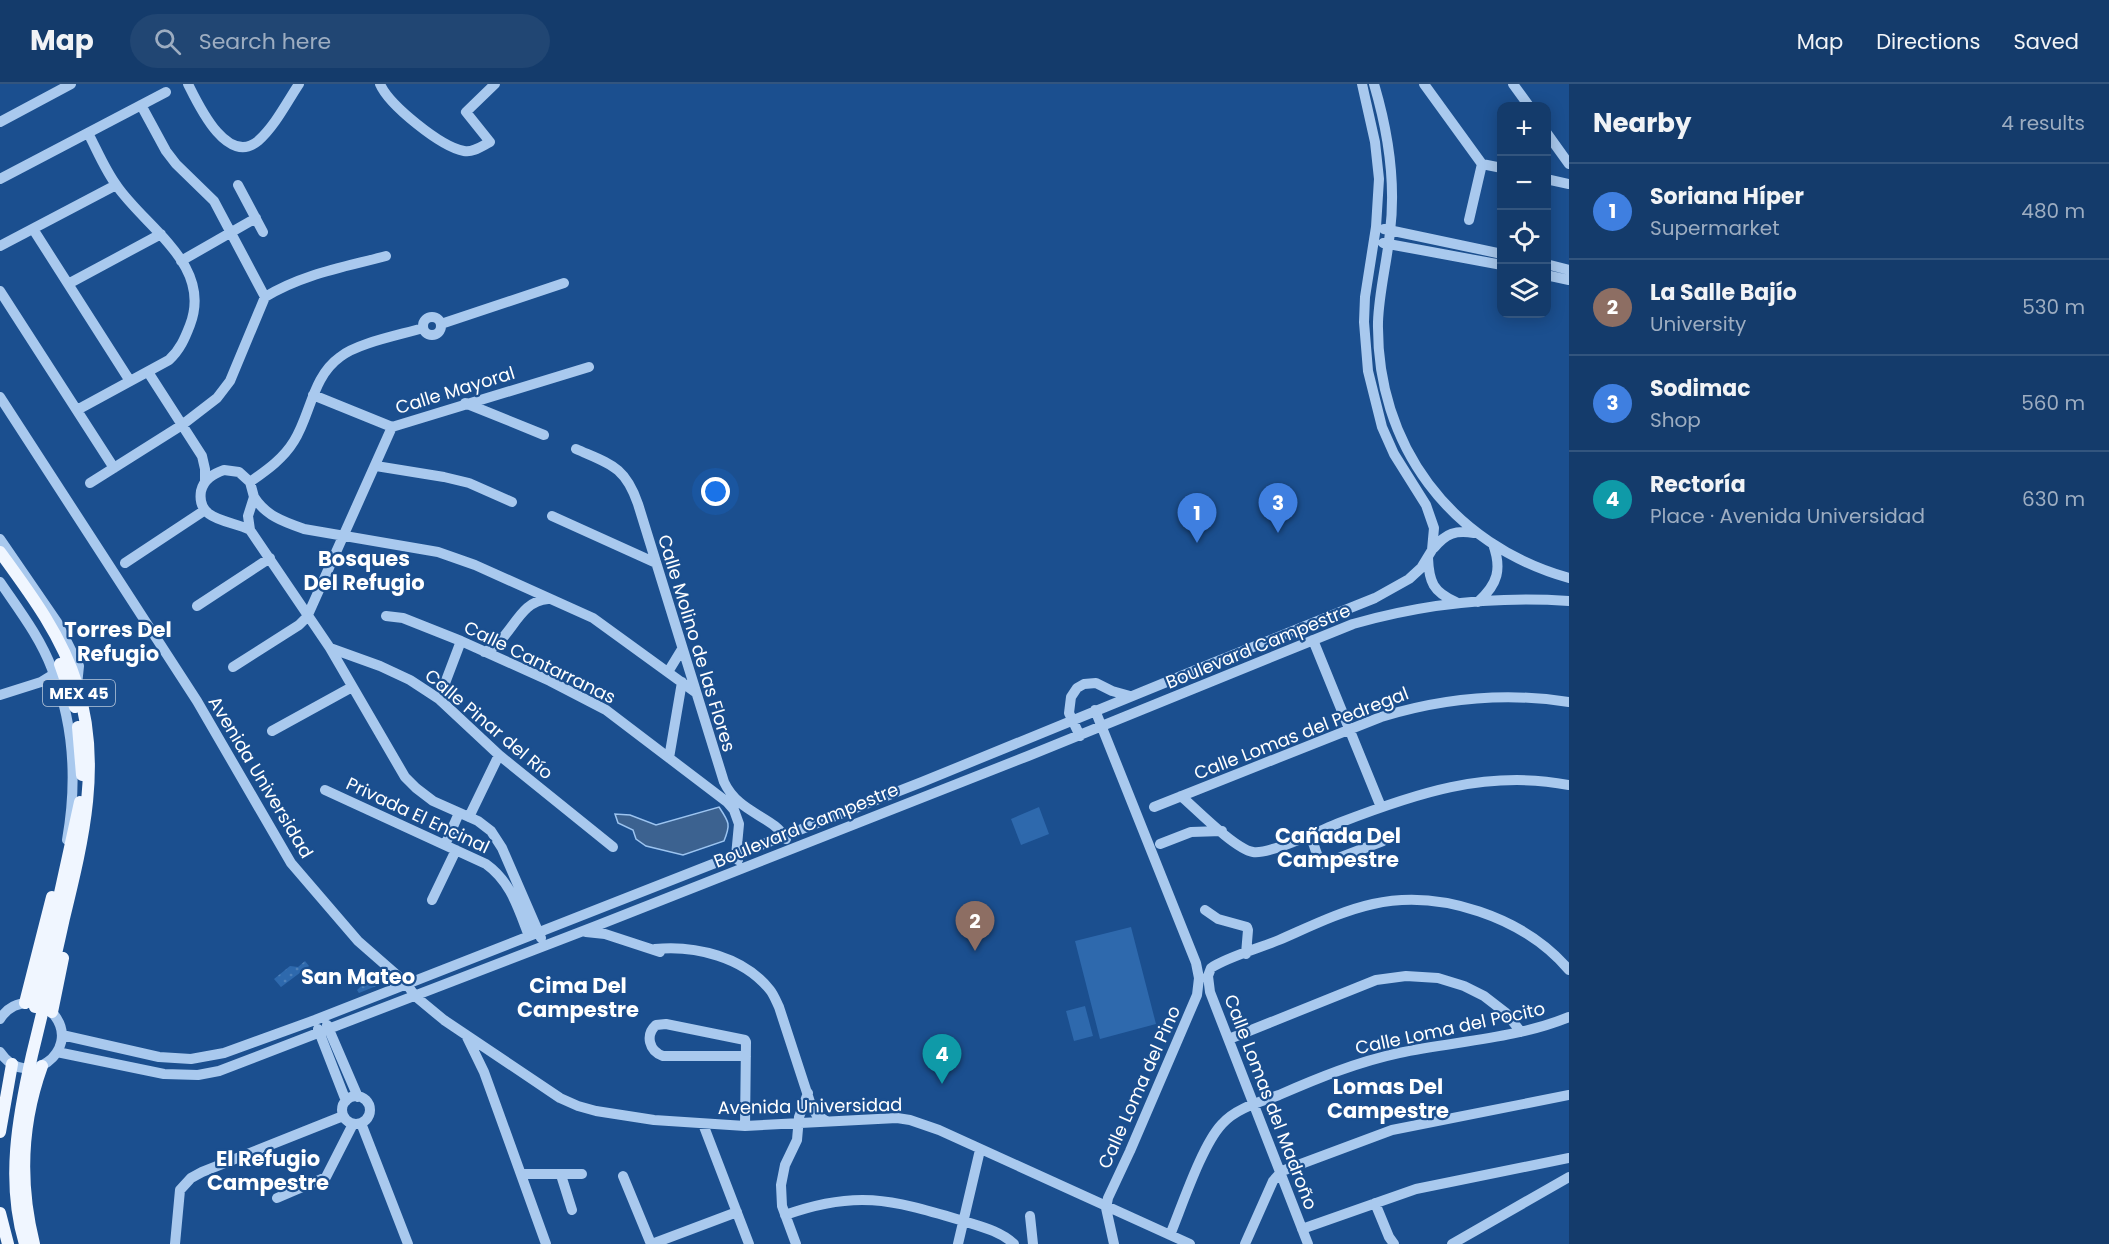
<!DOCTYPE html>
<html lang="en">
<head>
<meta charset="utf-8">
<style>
	body { margin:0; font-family:Poppins,sans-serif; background:#214673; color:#f1f3f6 }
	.controls { position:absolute; right:18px; top:18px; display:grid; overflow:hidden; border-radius:12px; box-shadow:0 3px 15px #0003 }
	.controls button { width:54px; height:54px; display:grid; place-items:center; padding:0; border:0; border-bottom:2px solid #33557e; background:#143b6b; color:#f1f3f6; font:30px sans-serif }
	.you { position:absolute; left:716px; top:408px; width:21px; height:21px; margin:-15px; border:4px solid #fff; border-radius:50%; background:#1a73e8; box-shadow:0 0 0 9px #1a73e833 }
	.badge { display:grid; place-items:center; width:39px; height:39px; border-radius:50%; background:#ffd166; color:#fff; font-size:20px; font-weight:700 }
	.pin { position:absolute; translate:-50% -50px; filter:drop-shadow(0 2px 3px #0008) }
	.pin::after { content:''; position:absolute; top:32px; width:21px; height:18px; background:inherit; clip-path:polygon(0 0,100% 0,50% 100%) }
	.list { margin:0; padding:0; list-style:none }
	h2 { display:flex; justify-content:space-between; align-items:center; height:78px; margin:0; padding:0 24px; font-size:26px }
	h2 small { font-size:20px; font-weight:400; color:#9dadc1 }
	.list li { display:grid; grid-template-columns:39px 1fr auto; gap:18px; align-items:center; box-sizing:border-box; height:96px; padding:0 24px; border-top:2px solid #33557e }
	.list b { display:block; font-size:22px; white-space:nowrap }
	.list p { margin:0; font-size:20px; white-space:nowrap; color:#9dadc1 }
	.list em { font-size:20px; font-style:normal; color:#9dadc1 }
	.icon { flex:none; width:33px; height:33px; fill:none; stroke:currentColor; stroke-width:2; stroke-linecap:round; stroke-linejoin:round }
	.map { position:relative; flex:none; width:1569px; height:1160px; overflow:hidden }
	header { display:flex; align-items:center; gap:36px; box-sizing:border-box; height:84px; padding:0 30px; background:#143b6b; border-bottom:2px solid #33557e }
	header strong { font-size:28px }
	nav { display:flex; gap:33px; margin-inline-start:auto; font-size:21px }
	.search { width:420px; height:54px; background:#214673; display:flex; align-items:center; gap:15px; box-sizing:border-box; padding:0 21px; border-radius:33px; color:#9dadc1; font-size:22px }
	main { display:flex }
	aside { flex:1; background:#143b6b }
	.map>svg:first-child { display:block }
	.green { fill:url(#green-dots) }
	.pitch { fill:#2e69ad }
	.water { fill:#3c6290; stroke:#9cc4f0; stroke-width:1.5 }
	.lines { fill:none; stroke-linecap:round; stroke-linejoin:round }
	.minor { stroke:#a9c9ee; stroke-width:10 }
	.major { stroke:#f0f6ff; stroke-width:12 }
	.labels { text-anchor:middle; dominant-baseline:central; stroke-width:4.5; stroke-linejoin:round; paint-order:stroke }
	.shield { fill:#1b4f8f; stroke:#bbcadd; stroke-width:1.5 }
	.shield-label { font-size:16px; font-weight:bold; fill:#fff }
	.street-label { font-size:18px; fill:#fff; stroke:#1b4f8f }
	.quarter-label { font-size:21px; font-weight:bold; fill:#fff; stroke:#1b4f8f }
</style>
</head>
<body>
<header>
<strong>Map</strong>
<div class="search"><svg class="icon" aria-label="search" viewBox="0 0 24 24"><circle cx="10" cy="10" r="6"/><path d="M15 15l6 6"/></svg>Search here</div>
<nav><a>Map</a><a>Directions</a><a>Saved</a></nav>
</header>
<main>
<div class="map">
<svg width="1569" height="1160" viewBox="0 0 1569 1160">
	<defs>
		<pattern id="green-dots" width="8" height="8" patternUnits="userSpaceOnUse" patternTransform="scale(1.5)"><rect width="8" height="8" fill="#2e69ad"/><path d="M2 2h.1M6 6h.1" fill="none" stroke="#4d80b9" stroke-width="1.8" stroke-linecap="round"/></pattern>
	</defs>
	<rect width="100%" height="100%" fill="#1b4f8f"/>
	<path class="green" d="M305,877L309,882L281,903L274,895L290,882L298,883Z
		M375,889L386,898L359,909L357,906Z"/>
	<path class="pitch" d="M1039,723L1049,750L1021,761L1011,735Z
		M1131,843L1156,940L1100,955L1075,857Z
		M1085,922L1093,952L1074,957L1066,927Z"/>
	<path class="water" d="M719,723C729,738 731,740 724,757L683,771L646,762L636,755L633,746L618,739L615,730L630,731L656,741Z"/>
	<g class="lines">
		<path class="minor" d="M188,0C198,20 227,83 258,57C275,42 287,18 299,0
			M380,0C389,21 441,63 464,67C473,69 482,62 490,58L466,28L495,0
			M1374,0C1388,47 1396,99 1390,148C1387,178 1379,208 1378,238C1376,361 1451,461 1569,494
			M1424,0L1482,80L1469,136
			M1513,0L1529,22
			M0,38L71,0
			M1546,48L1569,80
			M1482,80L1502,84
			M0,95L166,8
			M1546,95L1569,100
			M238,101L263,148
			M33,145L130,297
			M1384,145L1502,170
			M1383,159L1502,181
			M0,162L116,101
			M181,177L256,134
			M1546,180L1569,186
			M1546,191L1569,196
			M68,200L161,150
			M0,207L114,384
			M265,213C302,190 345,183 386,172
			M423 242a9 9 0 1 1 18 0a9 9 0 1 1-18 0Z
			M441,240L564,199
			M148,288L202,372L205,385V398
			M313,311L392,343
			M0,313L197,617L291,779L358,857L406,899L415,912L444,936L560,1014L578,1022L596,1027L654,1036L745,1042L897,1034L910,1036L939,1046L1190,1160
			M465,319L544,351
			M77,326L169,276C180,266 185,254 190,241C213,181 146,144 117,102C105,86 97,66 88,49
			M576,365C610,380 625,382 638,420L724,698C739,730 774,732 786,755
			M376,382L444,393L469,399L512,418
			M224,386L239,388L250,398L254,413L248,432L250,446C232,436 196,438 201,407C204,395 213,390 224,386Z
			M250,398C267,386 283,375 294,357C311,330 312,293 340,273C357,259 400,251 423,244
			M90,399L182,341L217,314L230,297L265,213L214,117L176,80L166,67L141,21
			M254,413C266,432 284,438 304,445L438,468L475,481L593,534L695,608
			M552,432L656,479
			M250,446L330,564L405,693L416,704L433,717L478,737L491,747L502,764L541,854
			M0,455L57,538L79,582L77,601
			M1434,464C1446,449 1456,446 1474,449
			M1428,474C1429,498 1433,508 1456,518
			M125,479L205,426
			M0,498C19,526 40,553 52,585C74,639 77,699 67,756
			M1478,518C1498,500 1502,485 1493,460
			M197,522L270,474
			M386,532L403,534L461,557L550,597L606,626L727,718L734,726L739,740L736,772L738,776
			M1313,556L1381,723
			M330,564L380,582L410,596L439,615L499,671L613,763
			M484,568C512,557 517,517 548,515
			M233,583L299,541L307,533L392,343L589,283
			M668,588L682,565
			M0,611L41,598L54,590
			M439,615L461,557
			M1095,626L1196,879L1199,894L1197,911L1130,1067L1108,1114L1106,1124L1114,1160
			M272,647L352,603
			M1080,652L1069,629L1071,613L1077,604L1084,600L1096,599L1112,607L1130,612
			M669,674L682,598
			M325,706L486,780C511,798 518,824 529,852
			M1181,712C1196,725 1235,765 1253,768C1269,771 1321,746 1339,739C1414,710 1486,685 1569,701
			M1154,723L1381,633C1443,614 1505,608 1569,618
			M469,733L499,671
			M1310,750L1319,776L1323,780L1383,757
			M1160,760L1191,748L1222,747
			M445,761L459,729
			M432,816L456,766
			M1205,826L1218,835L1247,843L1248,846L1246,870
			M586,848L605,850L660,868
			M655,865C695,861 744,873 770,906C774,911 776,917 779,923L811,1021L816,1030L826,1037
			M0,935C7,924 18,918 31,919C41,920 50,925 55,932C81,967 27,1008 0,968
			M327,941L358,1013
			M318,945L346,1017
			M62,951L159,973L191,975L224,969L315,936L922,698L1213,579L1375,514L1409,495L1421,484L1432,466L1434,444L1426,421L1394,370L1382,343L1368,287L1364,238L1365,213L1376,143L1379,95L1375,58L1362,0
			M467,953L484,988L546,1160
			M1229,955L1376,896L1406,892L1438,894L1464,902L1484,912L1506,929L1521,948
			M57,968L164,990L198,991L219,987L596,842L1028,672L1353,540C1423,520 1496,512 1569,517
			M342 1026a14 14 0 1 1 28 0a14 14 0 1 1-28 0Z
			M361,1039L408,1160
			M703,1040L749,1160
			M745,1042L746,958L745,956L666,940L656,941C645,951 649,967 663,972H746
			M521,1090H582
			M561,1091L572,1126
			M623,1092L651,1160
			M277,1114L326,1093L353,1040
			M1375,1119L1389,1153L1394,1160
			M785,1131C855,1106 890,1115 960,1136C978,1142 999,1146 1014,1160
			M1030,1132L1033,1160
			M1302,1145L1416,1105L1569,1074
			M1170,1151C1182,1122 1202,1061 1222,1040C1236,1024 1260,1018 1279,1011C1318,994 1357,978 1399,969C1456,957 1515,955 1569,933
			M175,1160L180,1106L191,1094L202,1088L343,1032
			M652,1160L737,1128
			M796,1160L782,1122L781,1101L785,1081L797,1056L799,1033L808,1009
			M958,1160L980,1066
			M1245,1160L1273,1097L1282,1087L1392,1046L1569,1011
			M1308,1160L1210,908L1208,892L1211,884C1227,873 1260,864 1279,856C1309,843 1341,827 1373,820C1440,805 1524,833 1569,886
			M1452,1160L1569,1093"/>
		<path class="major" d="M0,468C30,509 62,552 77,601C102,680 83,756 64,834C54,880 43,926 32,971C18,1033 6,1098 25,1160
			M60,580L75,623
			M78,643L82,691
			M25,919L52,813
			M35,923L80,718
			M52,928L63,874
			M0,1048L12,980
			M0,1129L8,1160
			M34,1160C19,1100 21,1040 42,982"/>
	</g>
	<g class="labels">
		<rect class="shield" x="43" y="596" width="72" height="26" rx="4.5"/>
		<g class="shield-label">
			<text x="79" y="609">MEX 45</text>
		</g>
		<g class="street-label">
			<text transform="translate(455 306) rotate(-17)">Calle Mayoral</text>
			<text transform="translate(697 559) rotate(73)">Calle Molino de las Flores</text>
			<text transform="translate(1258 562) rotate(-22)">Boulevard Campestre</text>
			<text transform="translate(540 578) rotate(26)">Calle Cantarranas</text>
			<text transform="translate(489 640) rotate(40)">Calle Pinar del Río</text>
			<text transform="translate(1301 649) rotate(-21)">Calle Lomas del Pedregal</text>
			<text transform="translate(261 693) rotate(59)">Avenida Universidad</text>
			<text transform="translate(418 731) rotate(25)">Privada El Encinal</text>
			<text transform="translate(806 741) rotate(-22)">Boulevard Campestre</text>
			<text transform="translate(1450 944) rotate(-12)">Calle Loma del Pocito</text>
			<text transform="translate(1139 1003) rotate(-66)">Calle Loma del Pino</text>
			<text transform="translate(1271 1018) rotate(69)">Calle Lomas del Madroño</text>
			<text transform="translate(810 1022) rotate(-1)">Avenida Universidad</text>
		</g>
		<g class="quarter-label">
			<text x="364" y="474">Bosques<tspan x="364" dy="24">Del Refugio</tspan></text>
			<text x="118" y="545">Torres Del<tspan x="118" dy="24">Refugio</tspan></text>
			<text x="1338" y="751">Cañada Del<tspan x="1338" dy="24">Campestre</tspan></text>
			<text x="358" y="892">San Mateo</text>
			<text x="578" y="901">Cima Del<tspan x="578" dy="24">Campestre</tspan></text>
			<text x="1388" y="1002">Lomas Del<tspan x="1388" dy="24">Campestre</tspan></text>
			<text x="268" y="1074">El Refugio<tspan x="268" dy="24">Campestre</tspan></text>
		</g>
	</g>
</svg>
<div class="controls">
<button>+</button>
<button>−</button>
<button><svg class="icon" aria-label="locate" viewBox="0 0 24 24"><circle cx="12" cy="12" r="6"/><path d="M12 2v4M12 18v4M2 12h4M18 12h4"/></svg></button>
<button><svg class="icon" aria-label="layers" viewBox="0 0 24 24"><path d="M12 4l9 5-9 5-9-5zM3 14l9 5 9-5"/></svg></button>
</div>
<div class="you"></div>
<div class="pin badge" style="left:1197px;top:459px;background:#3f7fe0">1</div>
<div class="pin badge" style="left:975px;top:867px;background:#8d6e63">2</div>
<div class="pin badge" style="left:1278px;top:449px;background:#3f7fe0">3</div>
<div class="pin badge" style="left:942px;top:1000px;background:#0f9aa8">4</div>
</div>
<aside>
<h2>Nearby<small>4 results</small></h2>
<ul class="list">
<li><span class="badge" style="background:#3f7fe0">1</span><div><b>Soriana Híper</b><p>Supermarket</p></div><em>480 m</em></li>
<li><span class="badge" style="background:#8d6e63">2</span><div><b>La Salle Bajío</b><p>University</p></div><em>530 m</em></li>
<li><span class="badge" style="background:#3f7fe0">3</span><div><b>Sodimac</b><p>Shop</p></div><em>560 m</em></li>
<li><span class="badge" style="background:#0f9aa8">4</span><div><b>Rectoría</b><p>Place · Avenida Universidad</p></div><em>630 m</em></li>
</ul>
</aside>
</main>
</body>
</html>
